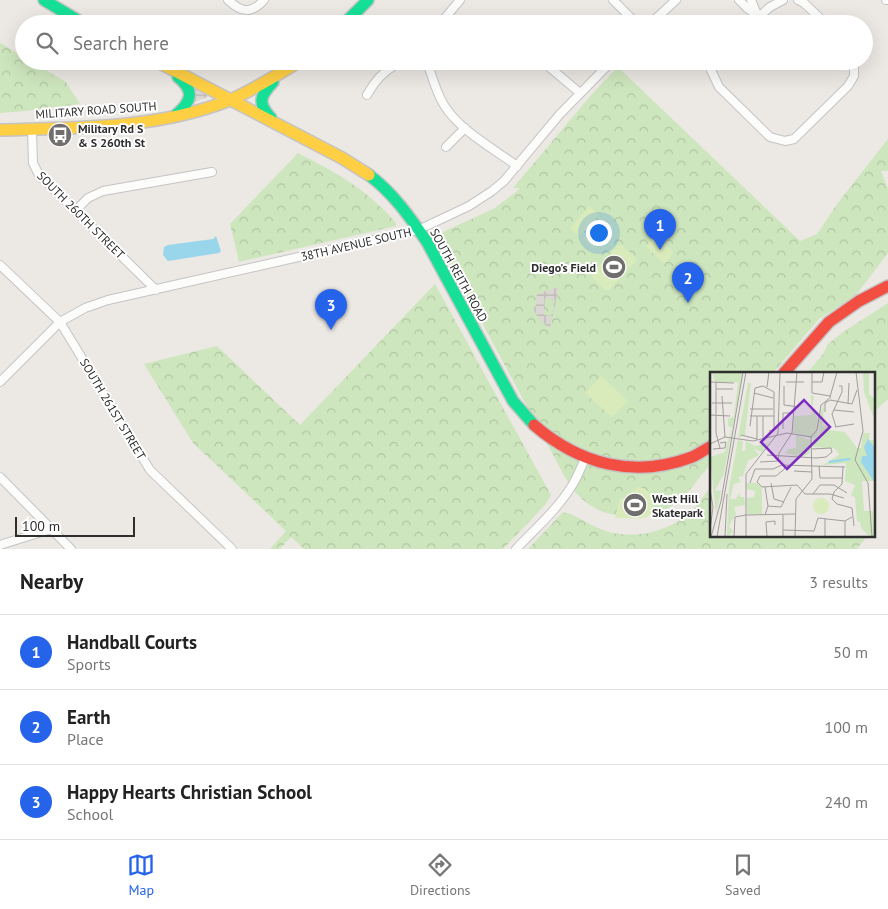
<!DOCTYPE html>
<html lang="en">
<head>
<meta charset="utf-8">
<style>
	body { margin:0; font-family:"PT Sans",sans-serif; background:#f6f6f6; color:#222 }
	.scale { position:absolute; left:15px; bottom:12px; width:120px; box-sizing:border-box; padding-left:5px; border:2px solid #2e2e2e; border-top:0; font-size:14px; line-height:18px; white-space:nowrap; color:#2e2e2e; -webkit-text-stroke:4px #fff; paint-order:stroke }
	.you { position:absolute; left:598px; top:232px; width:18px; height:18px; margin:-12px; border:4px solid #fff; border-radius:50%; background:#1a73e8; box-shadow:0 0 0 8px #1a73e833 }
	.badge { display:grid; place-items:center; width:32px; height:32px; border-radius:50%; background:#2563eb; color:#fff; font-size:16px; font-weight:700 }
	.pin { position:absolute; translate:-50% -41px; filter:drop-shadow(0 1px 2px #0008) }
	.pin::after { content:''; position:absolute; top:26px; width:18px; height:15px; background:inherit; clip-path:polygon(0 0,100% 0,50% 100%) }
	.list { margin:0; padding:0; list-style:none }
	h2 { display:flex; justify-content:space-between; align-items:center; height:65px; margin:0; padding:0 20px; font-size:21px }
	h2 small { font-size:16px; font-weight:400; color:#767676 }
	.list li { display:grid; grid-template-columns:32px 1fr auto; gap:15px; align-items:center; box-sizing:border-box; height:75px; padding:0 20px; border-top:1px solid #e0e0e0 }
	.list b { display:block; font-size:19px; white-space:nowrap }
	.list p { margin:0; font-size:16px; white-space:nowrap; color:#767676 }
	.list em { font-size:16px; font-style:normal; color:#767676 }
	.icon { flex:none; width:28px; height:28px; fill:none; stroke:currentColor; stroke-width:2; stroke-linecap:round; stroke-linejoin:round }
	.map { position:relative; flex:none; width:888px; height:549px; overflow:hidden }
	.search { position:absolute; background:#fff; box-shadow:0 5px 20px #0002; left:15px; right:15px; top:15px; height:55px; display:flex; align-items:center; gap:12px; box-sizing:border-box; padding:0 18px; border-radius:28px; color:#767676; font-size:19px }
	.sheet { height:290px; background:#fff }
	nav { display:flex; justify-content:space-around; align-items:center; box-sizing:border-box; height:70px; border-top:1px solid #e0e0e0; background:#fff; font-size:14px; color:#767676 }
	nav a { display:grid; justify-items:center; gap:2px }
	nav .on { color:#2563eb }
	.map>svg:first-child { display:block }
	.forest { fill:url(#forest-crowns) }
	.pitch { fill:#d9eabb }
	.plaza { fill:url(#plaza-grid); fill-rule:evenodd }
	.water { fill:#99d6ec }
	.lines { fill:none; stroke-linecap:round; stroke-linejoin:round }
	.street-casing { stroke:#c5c4c5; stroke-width:10 }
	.fast-casing { stroke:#c5c4c5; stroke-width:14 }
	.slow-casing { stroke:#c5c4c5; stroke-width:14 }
	.jam-casing { stroke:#c5c4c5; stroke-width:14 }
	.street { stroke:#fcfcfb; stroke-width:8 }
	.fast { stroke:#16e098; stroke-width:11 }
	.slow { stroke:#ffcf43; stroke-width:11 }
	.jam { stroke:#f24e42; stroke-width:11 }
	.labels { text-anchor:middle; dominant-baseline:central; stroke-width:4; stroke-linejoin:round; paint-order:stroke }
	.street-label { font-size:12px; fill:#2e2e2e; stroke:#fff }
	.poi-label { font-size:12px; font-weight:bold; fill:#2e2e2e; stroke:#fff; text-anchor:start }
	.inset-river { fill:none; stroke:#99d6ec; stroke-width:2.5 }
	.inset-road { fill:none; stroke:#a09e9b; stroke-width:1 }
	.view { fill:#7b2cbf; fill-opacity:0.15; stroke:#7b2cbf; stroke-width:2.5 }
	.inset-edge { fill:none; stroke:#2e2e2e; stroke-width:2.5 }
</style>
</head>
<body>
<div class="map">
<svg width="888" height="549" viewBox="0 0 888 549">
	<defs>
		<pattern id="forest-crowns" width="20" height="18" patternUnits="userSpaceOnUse" patternTransform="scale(1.25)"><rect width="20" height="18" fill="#cee6be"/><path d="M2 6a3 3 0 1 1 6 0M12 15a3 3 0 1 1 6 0" fill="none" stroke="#b1c6a4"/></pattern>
		<pattern id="plaza-grid" width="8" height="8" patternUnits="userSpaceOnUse" patternTransform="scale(1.25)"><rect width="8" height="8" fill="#dad6d2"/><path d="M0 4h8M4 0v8" fill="none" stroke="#bbb8b5"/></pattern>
	</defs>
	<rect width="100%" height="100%" fill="#ece8e4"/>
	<path class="forest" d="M0,43L24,57V61H31L66,82L80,104L26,111L0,113Z
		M615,70H621L800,241L817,234L837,204L888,139V171H881L888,189V253L856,295L819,319L773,373H712V439L696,448L678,455L686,463L712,451C712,466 706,469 697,481C679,505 663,516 633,516C602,517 582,505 566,479L438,241L443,232L495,208L517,191L520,188H513L592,94Z
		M298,153C337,173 367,189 396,223V226L239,262L230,224Z
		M435,284L551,495L545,505L503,549H304L291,537L280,549H270L286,531L193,443L144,364L217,346L300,425Z
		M888,303V399L874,412V373H807L823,354L828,344L843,332Z
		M712,485V535H868L857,549H528L563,512C578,515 593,528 609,532C635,539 666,532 687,515C696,508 704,495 712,485Z"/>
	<path class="pitch" d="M589,206L599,215L579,237L570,228Z
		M602,218L612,226L593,248L583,239Z
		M657,236L674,253L664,264L646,246Z
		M618,245H622L636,258V261L609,290H605L592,277V273Z
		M601,376L628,401L612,417L585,393Z
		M637,487L643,488L648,491C664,525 637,518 615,518L620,499L625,497Z"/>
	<path class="plaza" d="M193,87L207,94L208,97L194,102Z
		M559,287L551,323L550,329L538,318L533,308L536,306L537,294ZM545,298L555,300L551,316L544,315Z"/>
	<path class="water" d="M216,236L221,251L219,253L168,261L163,255L164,247L168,245L213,239Z"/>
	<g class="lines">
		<g class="street-casing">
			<path id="street" d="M228,0C242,13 251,14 264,0
				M613,0L637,24
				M739,0L747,8L758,16
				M751,0L757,14
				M798,0L804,3L826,24
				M886,0H888
				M440,24L460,0
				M650,24L676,0
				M751,24L770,7L783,0
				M542,61L580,93
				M716,61L711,70L719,87L770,137L785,141L794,139L848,86L854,76V61
				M427,62C432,76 436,92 444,105C459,130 494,149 517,166
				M367,95C376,79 386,68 404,61
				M32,129L33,163L39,175L156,290
				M446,147L465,128
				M75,211L88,198L103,191L212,172
				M0,265L60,322L150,470L232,549
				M0,382L60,322L85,308L108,300L418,230L469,206L492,191L504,181L560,114L612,61
				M0,477L71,549
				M0,545L51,529
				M516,549C536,528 558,509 573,484C578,476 581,467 585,459"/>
		</g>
		<g class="fast-casing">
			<path id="fast" d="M44,0L84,24
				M344,24L368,0
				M176,115C192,101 195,91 178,77
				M271,118C257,103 260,96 273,82
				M369,175C393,193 410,217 427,242L513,401L534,425"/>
		</g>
		<g class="slow-casing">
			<path id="slow" d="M156,61L342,158L369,175
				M0,130C76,128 158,129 230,100C255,89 277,75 300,61"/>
		</g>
		<g class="jam-casing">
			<path id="jam" d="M784,373L829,322L859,301L888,286
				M534,425C579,464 634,479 692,457C699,454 705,449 712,446"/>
		</g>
		<use href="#street" class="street"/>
		<use href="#fast" class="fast"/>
		<use href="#slow" class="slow"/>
		<use href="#jam" class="jam"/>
	</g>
	<defs>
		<g id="bus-disc" transform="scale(1.25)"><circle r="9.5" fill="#706f6e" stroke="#fff"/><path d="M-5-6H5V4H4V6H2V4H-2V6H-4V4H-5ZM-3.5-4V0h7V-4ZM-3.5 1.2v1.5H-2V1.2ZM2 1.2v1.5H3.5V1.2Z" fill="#fff"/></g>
		<g id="stadium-disc" transform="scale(1.25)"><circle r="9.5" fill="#706f6e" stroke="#fff"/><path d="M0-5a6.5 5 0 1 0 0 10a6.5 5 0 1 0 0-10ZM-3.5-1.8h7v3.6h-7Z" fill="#fff"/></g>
	</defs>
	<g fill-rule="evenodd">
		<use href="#bus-disc" x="60" y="135"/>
		<use href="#stadium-disc" x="614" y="267"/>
		<use href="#stadium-disc" x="635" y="505"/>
	</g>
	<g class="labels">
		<g class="street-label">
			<text transform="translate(96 110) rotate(-4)">MILITARY ROAD SOUTH</text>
			<text transform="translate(81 215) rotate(45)">SOUTH 260TH STREET</text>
			<text transform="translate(356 244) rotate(-13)">38TH AVENUE SOUTH</text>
			<text transform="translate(459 275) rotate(61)">SOUTH REITH ROAD</text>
			<text transform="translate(113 409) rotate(59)">SOUTH 261ST STREET</text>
		</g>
		<g class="poi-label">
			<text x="78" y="128">Military Rd S<tspan x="78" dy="14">&amp; S 260th St</tspan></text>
			<text x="596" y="267" text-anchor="end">Diego's Field</text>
			<text x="652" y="498">West Hill<tspan x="652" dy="14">Skatepark</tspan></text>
		</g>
	</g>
	<g transform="translate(710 372)">
		<rect width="165" height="165" fill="#ece8e4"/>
		<path d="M2,0H33L31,10H5Z" fill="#cee6be"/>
		<path d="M99,0L101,23L104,24L102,36L107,44L108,63L104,67L83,61L84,44L102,43ZM159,0V22L165,27V49L154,20L153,1ZM28,10H31L14,102L5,118L11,119L6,142L0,85L15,80L22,56L18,54V47L24,44ZM38,11H41L35,63L28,66ZM114,32L113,53L119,54V58L135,60L147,76H151L153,61H160L159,68H165V109H152L154,139H163L165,165H160L151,156L150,150L147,149L145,126L141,123L145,113L135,109L136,91L113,93L129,83L128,81L124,76L103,75V68L109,63L108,46ZM86,63L101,68L99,82L90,85L75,81L78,77L86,76ZM28,68L33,69L32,79H35L36,69L45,74L58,71L52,80L44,77L49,83L38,89L33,104L28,105L31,110L24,112L20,127H26L29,120L30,125H34L35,133L24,135L26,142L19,154L23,160L17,165L19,116ZM36,111H47L52,116V142H37V126L44,125L45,119L36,117Z" fill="#cee6be"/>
		<path d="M103 134a8 8 0 1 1 16 0a8 8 0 1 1-16 0Z" fill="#d9eabb"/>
		<path d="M158,67L165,76V111L151,90L152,84H157L160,93L154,75Z" fill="#99d6ec"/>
		<path class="inset-river" d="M119,90L140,87"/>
		<path class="inset-road" d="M102,0V21L120,24M146,0L153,59L145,88L158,111L162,165M0,10L24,11M6,10V61L10,76M76,10H94M102,10H112L114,0M74,14V33L89,35M57,15L59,0M6,17H23M44,21L63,26M12,24L15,65M120,25L127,0M2,31H22M138,32L139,11M40,37H63M124,38L144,40M115,40V31L120,28L142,32L147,18M0,43L20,44M40,44H64M47,44V68M53,44V68M40,54L45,16L53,14L64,20V58L59,59M125,55L144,52M126,55L122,42L132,20V14H129M73,57V41H84M31,63L47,67M0,72L15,65L43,69L77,61L101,65L107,58L111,33L121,25M3,77L15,76L16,70L10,71M57,83L106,86L116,85L122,80L121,76L102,77M50,90L68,89L69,81L82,61L87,0M109,94L110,106H132M84,99L102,100M47,110L52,115L87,113L95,122H120L134,126M47,110L50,104H66L78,94M40,111L45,97H63L72,93L135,95M61,111L64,127L74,130M132,112L124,120L122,127L127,132L142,136L144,154M132,112L133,94M0,117L3,135L0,158M103,122L110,113H124L137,121M58,134L71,135L81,115M36,143L85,142M55,143L58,134L55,115M73,143V165M115,146V165M73,158L104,159M104,159L108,146L135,149L142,145M1,165L11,129L33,0M7,165L36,0M15,165L17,122M24,165L25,145L36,143M36,165V102L68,61L70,0M57,165L56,150L65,149V153M85,165L86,127L102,107L101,65M135,165V149"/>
		<path class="view" d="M94,28L120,55L77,97L51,70Z"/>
		<rect width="165" height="165" class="inset-edge"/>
	</g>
</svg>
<div class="scale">100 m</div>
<div class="you"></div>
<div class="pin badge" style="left:660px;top:250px">1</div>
<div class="pin badge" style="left:688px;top:303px">2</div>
<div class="pin badge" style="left:331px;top:330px">3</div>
<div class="search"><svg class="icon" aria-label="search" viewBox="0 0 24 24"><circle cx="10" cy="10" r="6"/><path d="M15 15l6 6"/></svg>Search here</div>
</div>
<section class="sheet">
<h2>Nearby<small>3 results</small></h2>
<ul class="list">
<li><span class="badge">1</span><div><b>Handball Courts</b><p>Sports</p></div><em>50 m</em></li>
<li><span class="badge">2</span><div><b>Earth</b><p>Place</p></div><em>100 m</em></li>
<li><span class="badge">3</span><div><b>Happy Hearts Christian School</b><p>School</p></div><em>240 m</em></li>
</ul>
</section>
<nav>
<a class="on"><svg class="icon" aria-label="map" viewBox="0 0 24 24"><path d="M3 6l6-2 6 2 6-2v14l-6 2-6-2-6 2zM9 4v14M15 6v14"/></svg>Map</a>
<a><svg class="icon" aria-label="directions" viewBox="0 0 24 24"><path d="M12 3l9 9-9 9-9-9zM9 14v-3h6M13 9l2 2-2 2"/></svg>Directions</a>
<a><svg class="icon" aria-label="saved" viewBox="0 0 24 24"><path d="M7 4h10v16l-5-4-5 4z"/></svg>Saved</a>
</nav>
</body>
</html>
